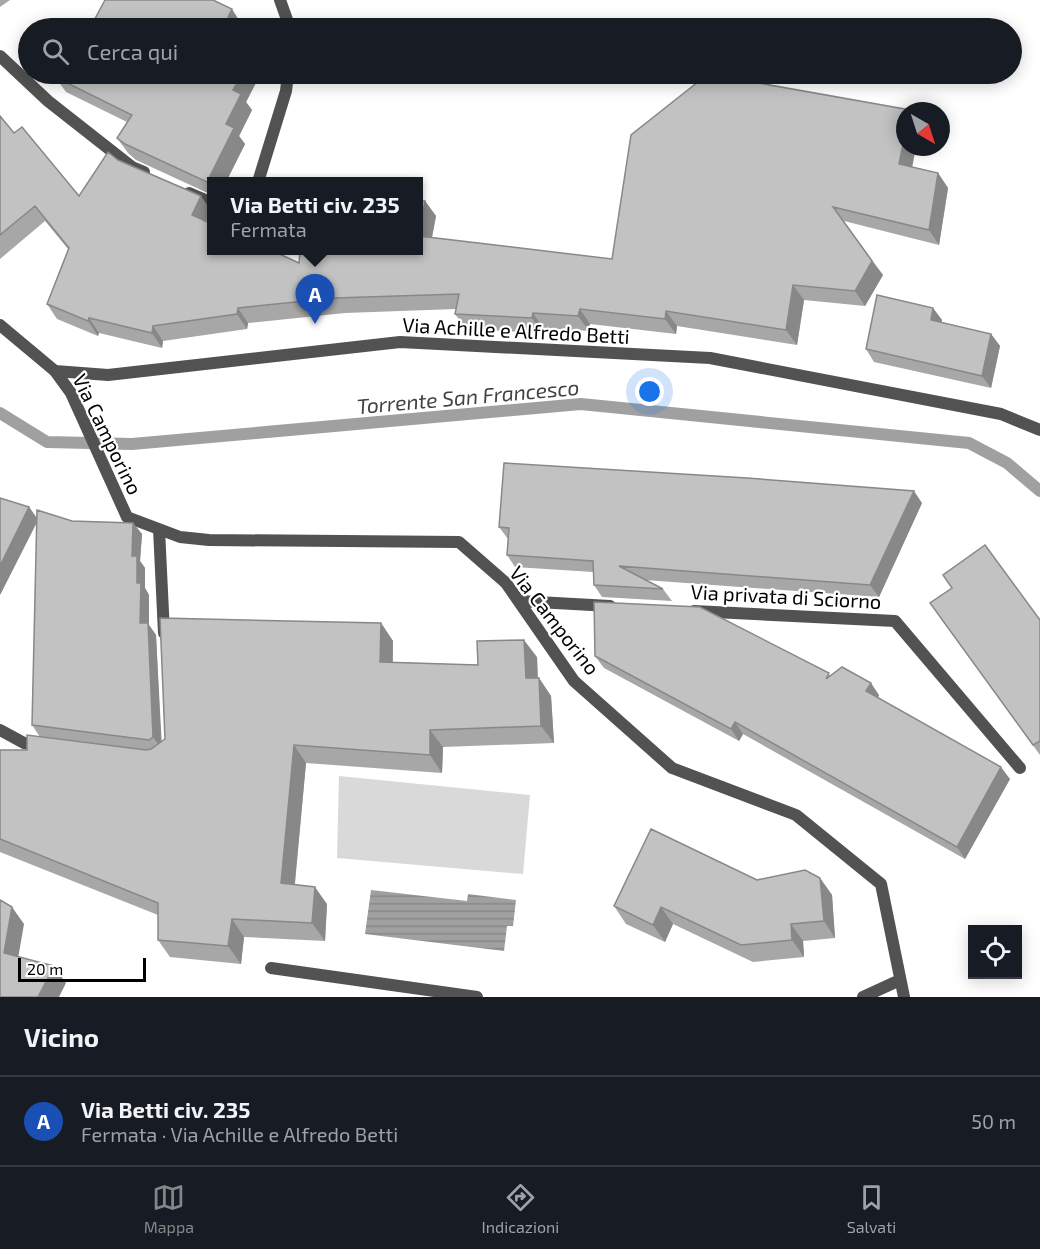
<!DOCTYPE html>
<html lang="it">
<head>
<meta charset="utf-8">
<style>
	body { margin:0; font-family:"Exo 2",sans-serif; background:#242831; color:#f1f3f6 }
	.controls { position:absolute; right:18px; bottom:18px; display:grid; overflow:hidden; border-radius:0px; box-shadow:0 3px 15px #0003 }
	.controls button { width:54px; height:54px; display:grid; place-items:center; padding:0; border:0; border-bottom:2px solid #363941; background:#171b24; color:#f1f3f6; font:30px sans-serif }
	.compass { position:absolute; left:896px; top:102px; width:54px; height:54px; border-radius:50%; background:#171b24; box-shadow:0 3px 15px #0003; rotate:141deg }
	.scale { position:absolute; left:18px; bottom:15px; width:128px; box-sizing:border-box; padding-left:6px; border:3px solid #000; border-top:0; font-size:16px; line-height:21px; white-space:nowrap; color:#000; -webkit-text-stroke:4px #fff; paint-order:stroke }
	.you { position:absolute; left:650px; top:392px; width:21px; height:21px; margin:-15px; border:4px solid #fff; border-radius:50%; background:#1a73e8; box-shadow:0 0 0 9px #1a73e833 }
	.badge { display:grid; place-items:center; width:39px; height:39px; border-radius:50%; background:#858687; color:#fff; font-size:20px; font-weight:700 }
	.pin { position:absolute; translate:-50% -50px; filter:drop-shadow(0 2px 3px #0008) }
	.pin::after { content:''; position:absolute; top:32px; width:21px; height:18px; background:inherit; clip-path:polygon(0 0,100% 0,50% 100%) }
	.popup { position:absolute; left:207px; top:177px; width:216px; height:78px; box-sizing:border-box; display:grid; place-content:center; border-radius:0px; background:#171b24; filter:drop-shadow(0 2px 4px #0005); font-size:20px; white-space:nowrap; color:#9ea1a6 }
	.popup b { font-size:22px; color:#f1f3f6 }
	.popup::after { content:''; position:absolute; left:50%; top:100%; margin-left:-12px; border:12px solid transparent; border-top-color:#171b24 }
	.list { margin:0; padding:0; list-style:none }
	h2 { display:flex; justify-content:space-between; align-items:center; height:78px; margin:0; padding:0 24px; font-size:26px }
	h2 small { font-size:20px; font-weight:400; color:#9ea1a6 }
	.list li { display:grid; grid-template-columns:39px 1fr auto; gap:18px; align-items:center; box-sizing:border-box; height:90px; padding:0 24px; border-top:2px solid #363941 }
	.list b { display:block; font-size:22px; white-space:nowrap }
	.list p { margin:0; font-size:20px; white-space:nowrap; color:#9ea1a6 }
	.list em { font-size:20px; font-style:normal; color:#9ea1a6 }
	.icon { flex:none; width:33px; height:33px; fill:none; stroke:currentColor; stroke-width:2; stroke-linecap:round; stroke-linejoin:round }
	.map { position:relative; flex:none; width:1040px; height:997px; overflow:hidden }
	.search { position:absolute; background:#171b24; box-shadow:0 3px 15px #0003; left:18px; right:18px; top:18px; height:66px; display:flex; align-items:center; gap:15px; box-sizing:border-box; padding:0 21px; border-radius:33px; color:#9ea1a6; font-size:22px }
	.sheet { height:168px; background:#171b24 }
	nav { display:flex; justify-content:space-around; align-items:center; box-sizing:border-box; height:84px; border-top:2px solid #363941; background:#171b24; font-size:16px; color:#9ea1a6 }
	nav a { display:grid; justify-items:center; gap:3px }
	nav .on { color:#858687 }
	.map>svg:first-child { display:block }
	.grass { fill:#d9d9d9 }
	.water { fill:url(#water-rules) }
	.lines { fill:none; stroke-linecap:round; stroke-linejoin:round }
	.stream { stroke:#a0a0a0; stroke-width:12 }
	.minor { stroke:#525252; stroke-width:12 }
	.tertiary { stroke:#525252; stroke-width:12 }
	.wall { fill:#a7a7a7 }
	.shaded-wall { fill:#888 }
	.building { fill:#c2c2c2; stroke:#888; stroke-width:1.5 }
	.labels { text-anchor:middle; dominant-baseline:central; stroke-width:4.5; stroke-linejoin:round; paint-order:stroke }
	.street-label { font-size:20px; fill:#000; stroke:#fff }
	.water-label { font-size:21px; font-style:italic; fill:#414141; stroke:#fff }
</style>
</head>
<body>
<div class="map">
<svg width="1040" height="997" viewBox="0 0 1040 997">
	<defs>
		<pattern id="water-rules" width="6" height="5" patternUnits="userSpaceOnUse" patternTransform="scale(1.5)"><rect width="6" height="5" fill="#a0a0a0"/><path d="M0 2.5h6" fill="none" stroke="#888"/></pattern>
	</defs>
	<rect width="100%" height="100%" fill="#fff"/>
	<path class="grass" d="M339,776L530,795L523,874L337,858Z"/>
	<path class="water" d="M371,890L467,901L468,894L516,900L513,926H507L504,951L365,934Z"/>
	<g class="lines">
		<path class="stream" d="M0,413L47,442L132,444L581,404L969,443L1007,463L1040,491"/>
		<path class="minor" d="M280,0L290,28
			M0,56L48,101L132,167L144,172
			M258,182L286,91L288,74
			M189,193L212,203
			M55,371L71,393L127,517L180,537L209,540L459,542L506,583L574,681L672,768L796,815L881,884L904,997
			M159,529L164,633
			M519,601L610,606
			M694,611L895,621L1020,768
			M0,730L24,743L42,746
			M271,968L477,997
			M863,997L900,980"/>
		<path class="tertiary" d="M0,325L55,371L108,375L400,342L710,358L1001,414L1040,430"/>
	</g>
	<path class="wall" d="M0,0H10L0,7Z
		M55,77H259L246,102L252,110L239,136L245,144L226,182H212V195L136,160L128,153L117,138L127,122L66,92Z
		M0,116L14,133L79,196L118,160L211,211L206,221L299,263L425,201L436,216L432,238L612,259L912,167L938,173L948,188L939,245L844,221L883,275L865,306L804,300L797,345L677,326L676,334L590,324L589,331L543,328V333L466,329L455,314L456,309L345,313L248,323L247,329L163,341L162,348L99,333L98,336L57,319L47,304L68,249L45,221L0,259Z
		M933,308L942,320L941,323L991,334L1000,346L991,388L874,362L866,349Z
		M922,503L879,597L645,580L663,589L672,601L602,597L594,585L593,572L515,567L507,555L508,539L499,527Z
		M29,507L37,518L72,521L133,523L142,534L140,561L145,568V588L149,595V625L156,635L161,742L381,623L393,641V662L478,665L537,657L538,678H539L551,696L554,743L443,747L442,773L306,763L295,884L327,904L325,941L244,937L241,964L170,957L158,940V915L0,852V750H27L40,737L32,725L37,522L0,595Z
		M939,616L1040,620V755Z
		M595,656L831,675L879,695L878,698L1010,779L965,859L743,734L739,741L604,668Z
		M820,878L832,895L835,938L803,941L804,957L753,962L673,924L665,942L626,924L614,906L757,880Z"/>
	<path class="shaded-wall" d="M232,9L242,25L228,17Z
		M242,74H256L259,77L246,102L252,110L239,136L245,144L226,182H212V188L207,182L226,124L233,90Z
		M905,135V147H916L910,179L899,164Z
		M938,173L948,188L939,245L929,230Z
		M201,196L211,211L202,230L192,215Z
		M425,201L436,216L429,251L419,236Z
		M872,261L883,275L865,306L855,291Z
		M793,285L804,300L797,345L786,330Z
		M238,308L248,323L247,329L237,314Z
		M933,308L942,320L939,332L931,320Z
		M580,309L590,324L589,331L578,316Z
		M666,311L677,326L676,334L665,319Z
		M533,313L543,328V333L532,318Z
		M89,318L99,333L98,336L88,321Z
		M153,326L163,341L162,348L152,333Z
		M991,334L1000,346L991,388L982,376Z
		M914,491L922,503L879,597L870,585Z
		M29,507L38,520L0,595V566Z
		M133,523L142,534L140,561L145,568V588L149,595V625L156,635L162,749L153,737L137,583L132,556Z
		M381,623L393,641L392,680L380,662Z
		M524,640L537,657L538,696L526,678Z
		M539,678L551,696L554,743L541,726Z
		M871,683L879,695L875,703L866,691Z
		M735,722L743,734L739,741L731,729Z
		M430,730L443,747L442,773L430,755Z
		M294,745L306,763L293,901L281,883Z
		M1001,767L1010,779L965,859L957,847Z
		M820,878L832,895L835,938L824,921Z
		M315,887L327,904L325,941L312,923Z
		M12,907L24,924L16,970L4,953Z
		M661,907L673,924L665,942L653,925Z
		M232,919L244,937L241,964L228,946Z
		M791,924L803,941L804,957L792,940Z
		M54,966L66,983L59,997H38Z"/>
	<path class="building" d="M105,0H213L232,9L228,17L252,28H90Z
		M57,74H242L233,90L241,94L226,124L234,128L207,182L125,144L117,138L132,115L55,77Z
		M708,74L910,110V111H905V135L899,164L938,173L929,230L833,207L872,261L855,291L793,285L786,330L666,311L665,319L580,309L578,316L533,313L532,318L455,314L459,294L334,298L238,308L237,314L153,326L152,333L89,318L88,321L47,304L69,248L35,206L0,235V116L14,133L22,127L79,196L108,152L118,160L201,196L192,215L212,224V250H271L299,263L300,250H418V201H425L419,236L612,259L631,135Z
		M877,295L933,308L931,320L991,334L982,376L866,349Z
		M504,463L747,478L914,491L870,585L619,566L663,589L594,585L593,561L507,555L509,528L499,527Z
		M0,498L29,507L0,566Z
		M37,510L72,521L133,523L132,556H137V583H141L140,623H148L153,737L149,740L32,725Z
		M985,545L1040,620V741L1033,745L930,603L952,588L943,575Z
		M594,602L700,607L829,673L826,679L842,667L871,683L866,691L1001,767L957,847L735,722L731,729L595,656Z
		M160,618L381,623L380,662L478,665L477,641L524,640L526,678H539L541,726L430,730V755L294,745L281,883L315,887L312,923L232,919L228,946L158,940V903L0,839V750H27V735L146,750L151,749L165,739Z
		M651,829L757,880L805,870L820,878L824,921L791,924L792,940L741,945L661,907L653,925L614,906Z
		M0,900L12,907L4,953L54,966L38,997H0Z"/>
	<g class="labels">
		<g class="street-label">
			<text transform="translate(516 330) rotate(3)">Via Achille e Alfredo Betti</text>
			<text transform="translate(108 434) rotate(64)">Via Camporino</text>
			<text transform="translate(786 596) rotate(3)">Via privata di Sciorno</text>
			<text transform="translate(555 620) rotate(52)">Via Camporino</text>
		</g>
		<g class="water-label">
			<text transform="translate(468 396) rotate(-5)">Torrente San Francesco</text>
		</g>
	</g>
</svg>
<div class="controls">
<button><svg class="icon" aria-label="locate" viewBox="0 0 24 24"><circle cx="12" cy="12" r="6"/><path d="M12 2v4M12 18v4M2 12h4M18 12h4"/></svg></button>
</div>
<svg class="compass" viewBox="-18 -18 36 36"><path d="M0-13l5 13h-10z" fill="#e53935"/><path d="M0 13l5-13h-10z" fill="#9ea1a6"/></svg>
<div class="scale">20 m</div>
<div class="you"></div>
<div class="pin badge" style="left:315px;top:324px;background:#1a4fb4">A</div>
<div class="popup"><b>Via Betti civ. 235</b>Fermata</div>
<div class="search"><svg class="icon" aria-label="search" viewBox="0 0 24 24"><circle cx="10" cy="10" r="6"/><path d="M15 15l6 6"/></svg>Cerca qui</div>
</div>
<section class="sheet">
<h2>Vicino<small></small></h2>
<ul class="list">
<li><span class="badge" style="background:#1a4fb4">A</span><div><b>Via Betti civ. 235</b><p>Fermata · Via Achille e Alfredo Betti</p></div><em>50 m</em></li>
</ul>
</section>
<nav>
<a class="on"><svg class="icon" aria-label="map" viewBox="0 0 24 24"><path d="M3 6l6-2 6 2 6-2v14l-6 2-6-2-6 2zM9 4v14M15 6v14"/></svg>Mappa</a>
<a><svg class="icon" aria-label="directions" viewBox="0 0 24 24"><path d="M12 3l9 9-9 9-9-9zM9 14v-3h6M13 9l2 2-2 2"/></svg>Indicazioni</a>
<a><svg class="icon" aria-label="saved" viewBox="0 0 24 24"><path d="M7 4h10v16l-5-4-5 4z"/></svg>Salvati</a>
</nav>
</body>
</html>
